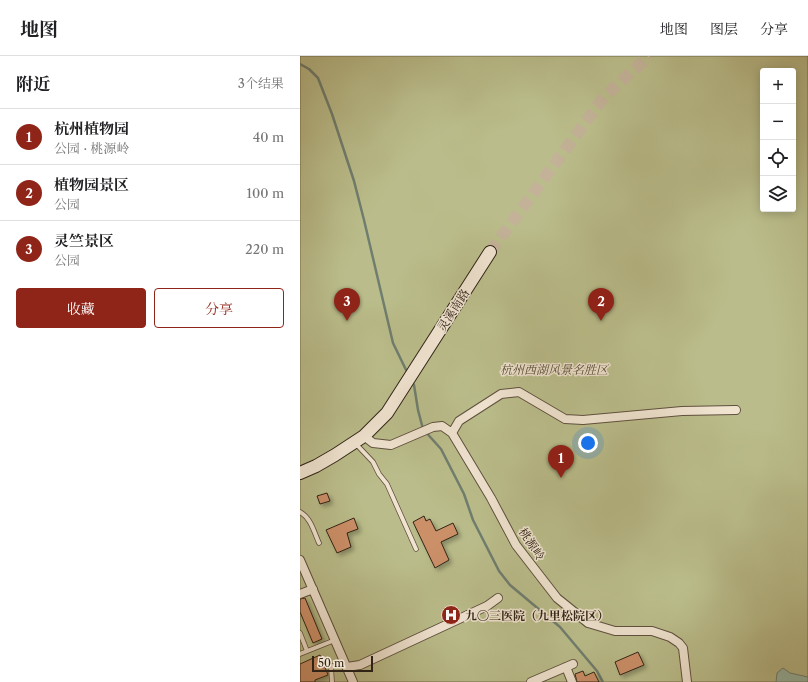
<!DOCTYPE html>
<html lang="zh">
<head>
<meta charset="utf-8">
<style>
	body { margin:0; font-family:"Libre Caslon Text","Noto Serif SC",serif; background:#f2f2f2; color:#202124 }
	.controls { position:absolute; right:12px; top:12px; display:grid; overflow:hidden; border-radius:4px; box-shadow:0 2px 10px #0003 }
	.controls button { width:36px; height:36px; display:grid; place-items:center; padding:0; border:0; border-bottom:1px solid #e0e0e0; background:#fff; color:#202124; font:20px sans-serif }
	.scale { position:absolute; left:12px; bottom:10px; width:61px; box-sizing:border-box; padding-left:4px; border:2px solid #312417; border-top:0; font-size:11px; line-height:14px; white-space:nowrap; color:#312417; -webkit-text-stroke:3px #f0e4d1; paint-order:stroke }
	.you { position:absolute; left:288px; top:387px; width:14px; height:14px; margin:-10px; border:3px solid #fff; border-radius:50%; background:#1a73e8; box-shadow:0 0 0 6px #1a73e833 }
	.badge { display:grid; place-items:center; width:26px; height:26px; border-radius:50%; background:#8f2418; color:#fff; font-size:13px; font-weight:700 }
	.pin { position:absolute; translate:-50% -33px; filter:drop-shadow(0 1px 2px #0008) }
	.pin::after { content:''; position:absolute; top:21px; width:14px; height:12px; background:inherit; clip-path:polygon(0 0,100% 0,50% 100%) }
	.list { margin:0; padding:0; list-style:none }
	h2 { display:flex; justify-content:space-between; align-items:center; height:52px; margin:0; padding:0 16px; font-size:17px }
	h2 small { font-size:13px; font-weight:400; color:#757577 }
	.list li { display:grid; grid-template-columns:26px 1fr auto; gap:12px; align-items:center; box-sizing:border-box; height:56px; padding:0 16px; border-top:1px solid #e0e0e0 }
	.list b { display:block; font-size:15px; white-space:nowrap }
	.list p { margin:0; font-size:13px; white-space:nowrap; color:#757577 }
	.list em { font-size:13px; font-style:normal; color:#757577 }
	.actions { display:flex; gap:8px; padding:12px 16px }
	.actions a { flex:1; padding:9px 0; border:1px solid #8f2418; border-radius:4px; text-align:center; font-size:14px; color:#8f2418 }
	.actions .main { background:#8f2418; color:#fff }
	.icon { flex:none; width:22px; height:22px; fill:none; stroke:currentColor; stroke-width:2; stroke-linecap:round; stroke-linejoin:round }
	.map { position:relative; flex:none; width:508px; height:626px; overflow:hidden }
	header { display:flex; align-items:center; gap:24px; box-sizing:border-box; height:56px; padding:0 20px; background:#fff; border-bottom:1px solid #e0e0e0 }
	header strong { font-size:19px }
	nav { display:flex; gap:22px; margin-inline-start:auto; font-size:14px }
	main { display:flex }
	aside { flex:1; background:#fff }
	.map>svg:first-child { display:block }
	.green { fill:#babd8b; stroke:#767051; fill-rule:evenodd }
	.water { fill:#98baa9; stroke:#6f7e6f }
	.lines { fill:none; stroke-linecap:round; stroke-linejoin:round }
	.stream { stroke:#6f7e6f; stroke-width:2.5 }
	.building { fill:#cc9069; stroke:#312417; filter:url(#shadow) }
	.secondary-tunnel { stroke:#c3b298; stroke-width:12; stroke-dasharray:12 6; stroke-linecap:butt }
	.service-casing { stroke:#5f503f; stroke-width:5.5 }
	.minor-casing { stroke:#5f503f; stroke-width:10 }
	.secondary-casing { stroke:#312417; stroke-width:14 }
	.service { stroke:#f0e4d1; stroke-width:4 }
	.minor { stroke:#f0e4d1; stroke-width:8 }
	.secondary { stroke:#f0e4d1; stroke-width:12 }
	.labels { text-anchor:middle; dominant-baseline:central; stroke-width:3; stroke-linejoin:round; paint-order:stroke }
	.street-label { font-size:12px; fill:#312417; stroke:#f0e4d1 }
	.park-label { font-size:12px; font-style:italic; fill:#534a34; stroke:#f0e4d1 }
	.poi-label { font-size:12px; font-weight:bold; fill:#312417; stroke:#f0e4d1; text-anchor:start }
</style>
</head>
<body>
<header>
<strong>地图</strong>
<nav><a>地图</a><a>图层</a><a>分享</a></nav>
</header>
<main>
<aside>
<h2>附近<small>3个结果</small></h2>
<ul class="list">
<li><span class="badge">1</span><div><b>杭州植物园</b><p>公园 · 桃源岭</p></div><em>40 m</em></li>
<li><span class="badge">2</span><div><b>植物园景区</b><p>公园</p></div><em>100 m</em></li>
<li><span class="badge">3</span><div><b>灵竺景区</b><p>公园</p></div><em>220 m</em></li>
</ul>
<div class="actions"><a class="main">收藏</a><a>分享</a></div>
</aside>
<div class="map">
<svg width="508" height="626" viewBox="0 0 508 626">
	<defs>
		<filter id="shadow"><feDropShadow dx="3" dy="3" stdDeviation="2" flood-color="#0004"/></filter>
	</defs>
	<rect width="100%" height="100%" fill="#e8d6b8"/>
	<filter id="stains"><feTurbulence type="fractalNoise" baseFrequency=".005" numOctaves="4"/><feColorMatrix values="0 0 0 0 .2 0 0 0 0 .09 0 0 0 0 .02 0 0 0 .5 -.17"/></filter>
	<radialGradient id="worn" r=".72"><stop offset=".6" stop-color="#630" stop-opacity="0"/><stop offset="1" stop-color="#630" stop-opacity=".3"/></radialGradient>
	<path class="green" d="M0,0H508V626H0ZM463,15H493V153H463Z"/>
	<path class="water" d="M483,612L490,617L508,621V626H476L477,617Z"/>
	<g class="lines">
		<path class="stream" d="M0,8L9,13L18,22L32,58L54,125L64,164L93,287L108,318
			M112,326L114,329L118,354L123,373L141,393L164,438L173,464L199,515L210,529L260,571L297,615L303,626"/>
	</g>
	<path class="building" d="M27,437L30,445L20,448L17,440Z
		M124,460L126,465L130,463L136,475L153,467L158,478L141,486L149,504L135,512L113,466Z
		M54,462L58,473L47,477L51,491L37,497L26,474Z
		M5,542L22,583L13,587L0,556V543Z
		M338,596L344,609L320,619L315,606Z
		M20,599L28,619L15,624V626H0V608Z
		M283,615L285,620L294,616L299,626H277L275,618Z"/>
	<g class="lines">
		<path class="secondary-tunnel" d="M190,196L304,41L349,0"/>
		<g class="service-casing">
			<path id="service" d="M56,388L73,406L79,418L87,428L116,493
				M0,456C11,462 14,476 19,487
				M0,577L7,595
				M0,598L35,584
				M32,626L31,611L43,604"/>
		</g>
		<g class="minor-casing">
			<path id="minor" d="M152,377L159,365L201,338L219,336L265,363L283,364L382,355L436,354
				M64,380L73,387L91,389L133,371L142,370L152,377L191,442L216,489L257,542L288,567L315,575H352L370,581L379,587L383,592L387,626
				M0,504L53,626
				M0,538L13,533
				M47,611L60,609L187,550L198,542
				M266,611L272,626
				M231,626L273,608"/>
		</g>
		<g class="secondary-casing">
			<path id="secondary" d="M0,417L16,410L35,399L64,380L87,357L190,196"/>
		</g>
		<use href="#service" class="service"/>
		<use href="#minor" class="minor"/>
		<use href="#secondary" class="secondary"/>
	</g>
	<defs>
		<g id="hospital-disc" transform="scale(1)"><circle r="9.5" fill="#8f2418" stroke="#f0e4d1"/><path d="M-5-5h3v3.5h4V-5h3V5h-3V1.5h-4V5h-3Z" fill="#fff"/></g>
	</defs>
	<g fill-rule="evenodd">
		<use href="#hospital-disc" x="151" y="559"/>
	</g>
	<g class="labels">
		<g class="street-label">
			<text transform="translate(153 254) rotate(-57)">灵溪南路</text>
			<text transform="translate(232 488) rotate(56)">桃源岭</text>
		</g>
		<g class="park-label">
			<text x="254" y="313">杭州西湖风景名胜区</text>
		</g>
		<g class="poi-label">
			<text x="165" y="559">九〇三医院（九里松院区）</text>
		</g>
	</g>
	<rect width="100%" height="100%" filter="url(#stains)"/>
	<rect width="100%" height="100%" fill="url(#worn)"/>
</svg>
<div class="controls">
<button>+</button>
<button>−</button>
<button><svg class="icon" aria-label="locate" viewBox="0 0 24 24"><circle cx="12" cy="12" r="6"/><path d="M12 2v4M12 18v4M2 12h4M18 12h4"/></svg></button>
<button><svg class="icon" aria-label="layers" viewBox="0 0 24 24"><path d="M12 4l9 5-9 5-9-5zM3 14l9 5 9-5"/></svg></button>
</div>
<div class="scale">50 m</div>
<div class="you"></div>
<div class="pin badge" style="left:261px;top:422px">1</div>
<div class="pin badge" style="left:301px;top:265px">2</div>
<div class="pin badge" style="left:47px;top:265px">3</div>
</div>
</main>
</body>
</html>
